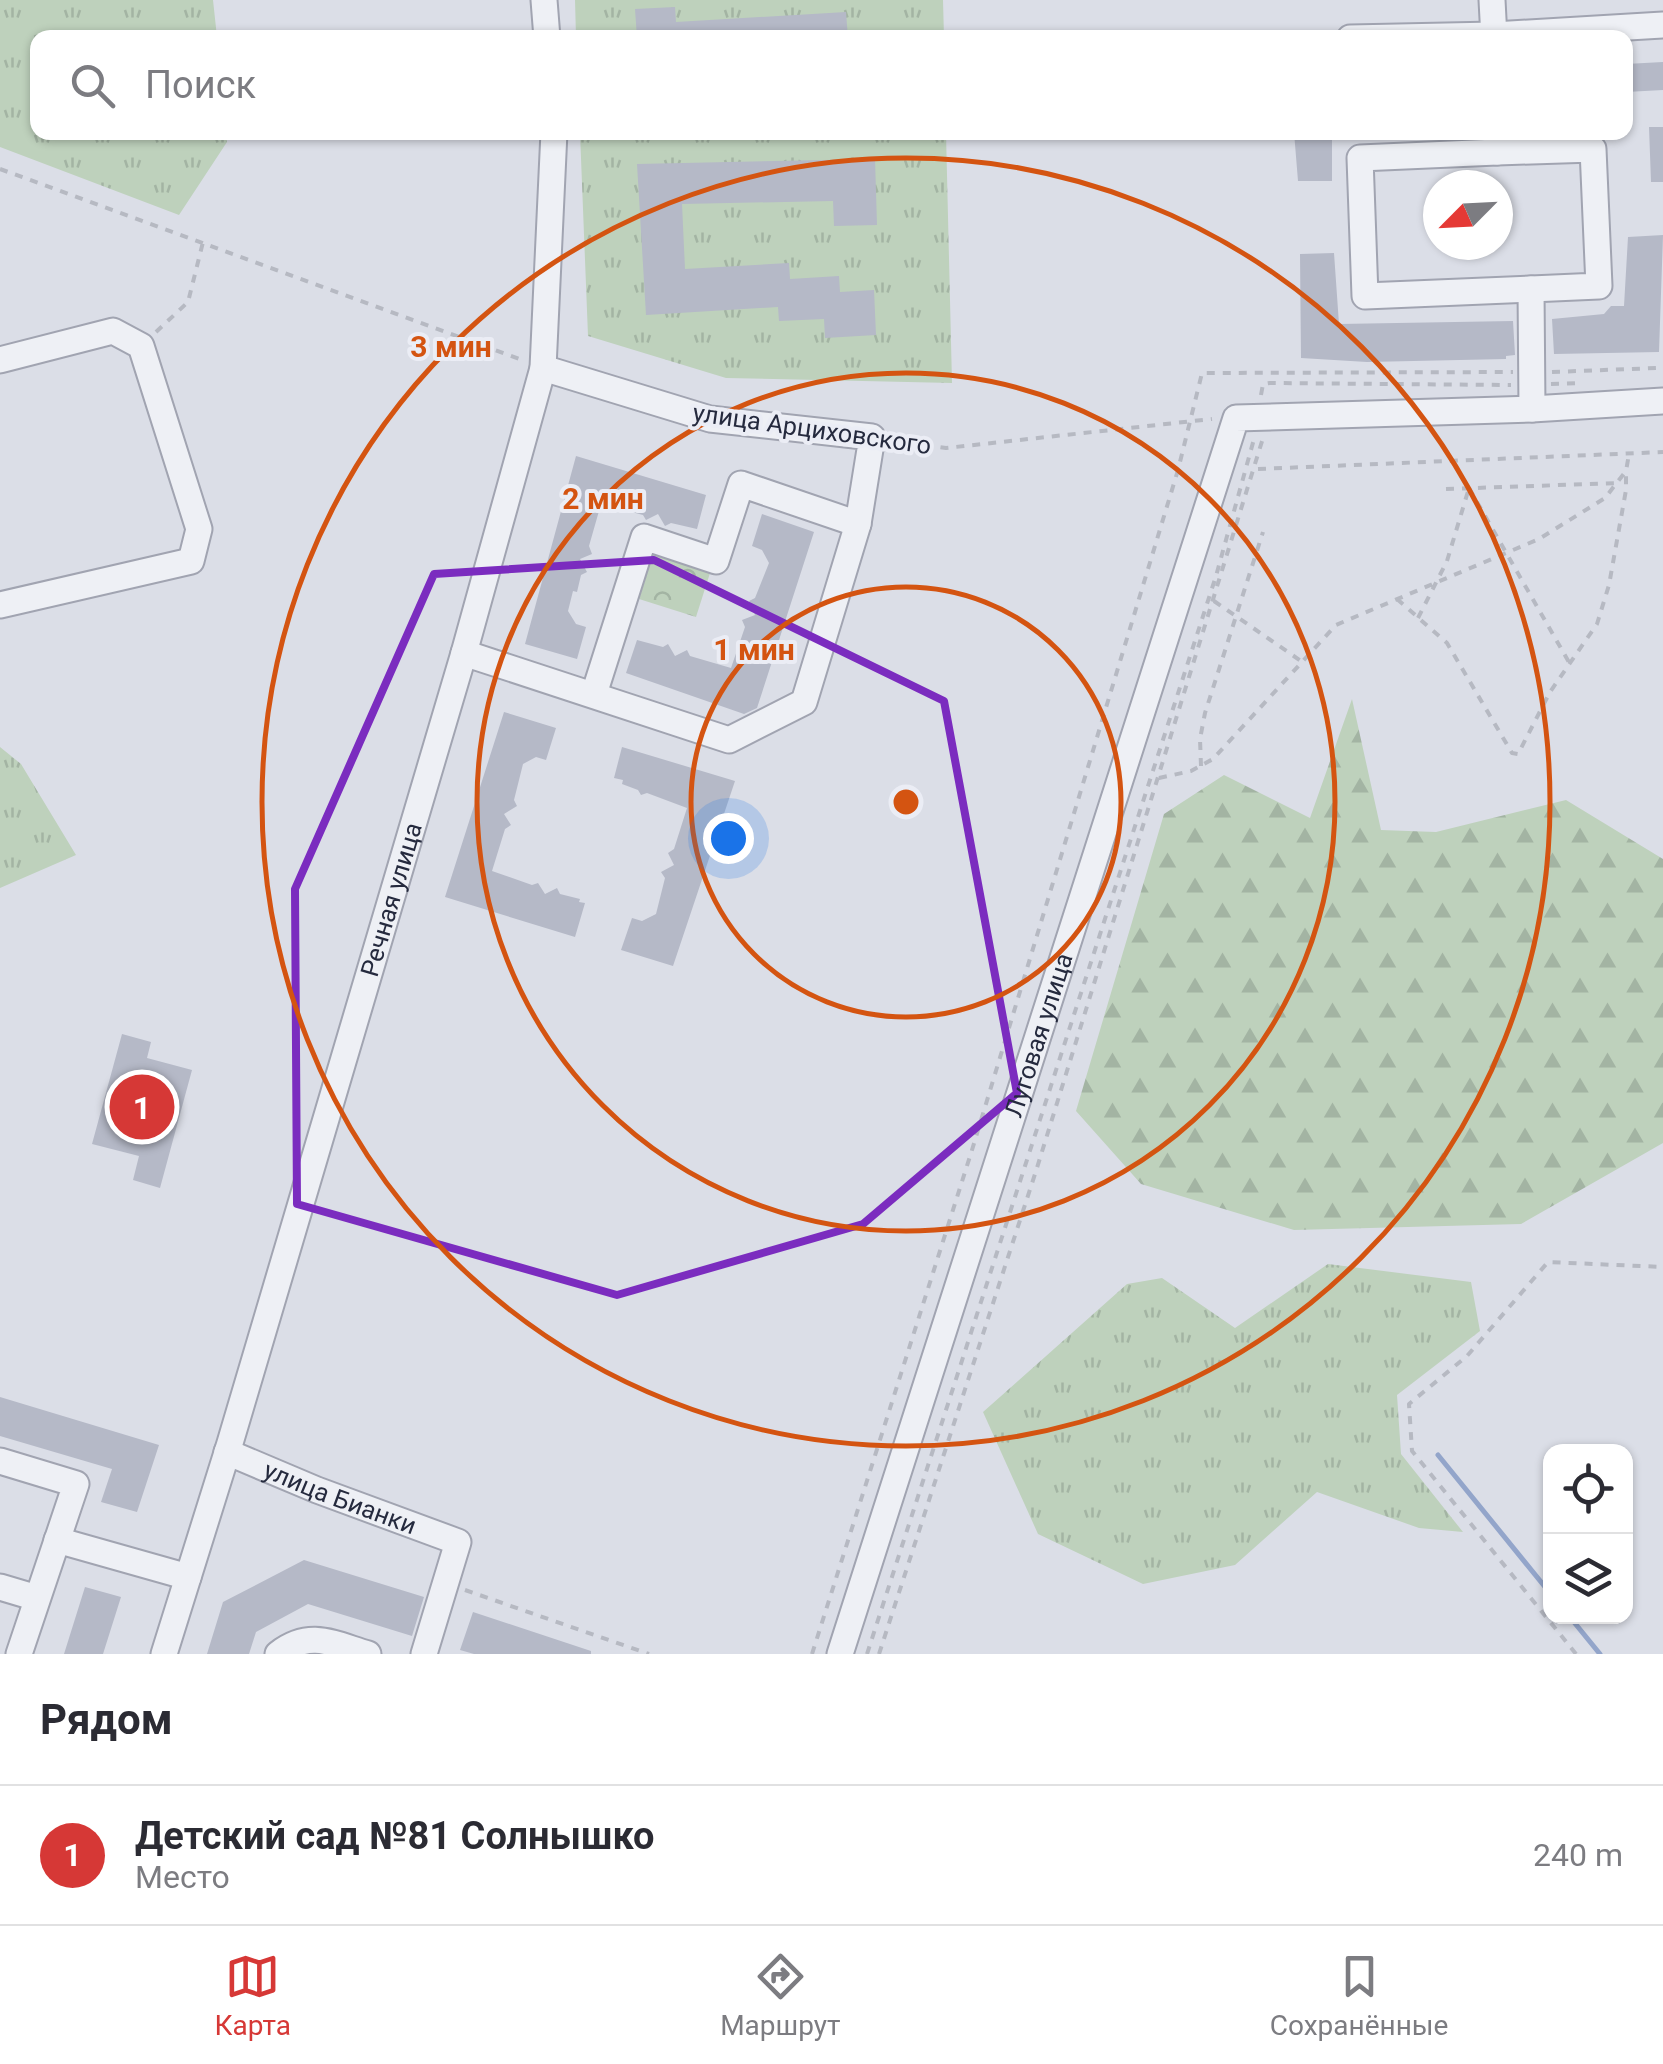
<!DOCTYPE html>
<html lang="ru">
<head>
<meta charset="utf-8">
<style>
	body { margin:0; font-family:Roboto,sans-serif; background:#f2f2f3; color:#2b2b33 }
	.controls { position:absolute; right:30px; bottom:30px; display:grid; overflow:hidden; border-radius:20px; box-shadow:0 2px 8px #0004 }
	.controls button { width:90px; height:90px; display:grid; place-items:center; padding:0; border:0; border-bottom:2px solid #e1e1e2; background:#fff; color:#2b2b33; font:50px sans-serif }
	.compass { position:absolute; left:1423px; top:170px; width:90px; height:90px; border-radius:50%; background:#fff; box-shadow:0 2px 8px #0004; rotate:246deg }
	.you { position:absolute; left:728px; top:838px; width:35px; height:35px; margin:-25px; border:8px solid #fff; border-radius:50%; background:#1a73e8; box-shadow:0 0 0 15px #1a73e833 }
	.badge { display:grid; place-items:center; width:65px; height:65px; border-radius:50%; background:#d63836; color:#fff; font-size:32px; font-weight:700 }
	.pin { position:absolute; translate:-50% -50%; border:5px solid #fff; box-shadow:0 2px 10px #0006 }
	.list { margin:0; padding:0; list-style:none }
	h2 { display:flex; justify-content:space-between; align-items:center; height:130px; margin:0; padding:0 40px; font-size:42px }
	h2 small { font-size:32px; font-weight:400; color:#7c7c81 }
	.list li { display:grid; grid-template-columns:65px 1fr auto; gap:30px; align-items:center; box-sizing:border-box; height:140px; padding:0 40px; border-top:2px solid #e1e1e2 }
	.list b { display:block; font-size:38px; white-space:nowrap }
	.list p { margin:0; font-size:32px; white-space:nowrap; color:#7c7c81 }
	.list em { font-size:32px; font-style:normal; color:#7c7c81 }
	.icon { flex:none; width:55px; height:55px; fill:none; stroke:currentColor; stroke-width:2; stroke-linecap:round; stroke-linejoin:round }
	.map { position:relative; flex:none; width:1663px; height:1654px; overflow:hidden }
	.search { position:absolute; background:#fff; box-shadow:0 2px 8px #0004; left:30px; right:30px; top:30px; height:110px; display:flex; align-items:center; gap:25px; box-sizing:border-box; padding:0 35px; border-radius:20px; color:#7c7c81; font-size:38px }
	.sheet { height:270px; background:#fff }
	nav { display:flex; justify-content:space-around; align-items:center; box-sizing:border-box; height:140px; border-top:2px solid #e1e1e2; background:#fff; font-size:28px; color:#7c7c81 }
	nav a { display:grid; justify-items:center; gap:5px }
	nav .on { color:#d63836 }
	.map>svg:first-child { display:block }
	.grass { fill:url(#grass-tufts) }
	.forest { fill:url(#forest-firs) }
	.park { fill:url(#park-crowns) }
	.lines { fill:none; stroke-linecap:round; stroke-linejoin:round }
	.stream { stroke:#93a5ca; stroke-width:5 }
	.building { fill:#b5b9c7 }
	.minor-casing { stroke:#a1a4b1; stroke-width:29 }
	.path { stroke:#b6b9c2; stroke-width:4; stroke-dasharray:8 8; stroke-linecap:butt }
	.minor { stroke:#eef0f5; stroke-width:25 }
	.marked { fill:none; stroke:#7b2cbf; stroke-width:8; stroke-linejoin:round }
	.ring { fill:none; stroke:#d45411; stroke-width:5 }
	.labels { text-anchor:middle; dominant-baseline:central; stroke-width:8; stroke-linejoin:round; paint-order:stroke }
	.street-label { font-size:25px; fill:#252a3e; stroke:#ebedf5 }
	.centre { fill:#d45411; stroke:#ebedf5; stroke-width:5 }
	.ring-label { font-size:30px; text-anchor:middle; font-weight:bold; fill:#d45411; stroke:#ebedf5; stroke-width:8; stroke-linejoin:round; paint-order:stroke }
</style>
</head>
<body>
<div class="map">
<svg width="1663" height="1654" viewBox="0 0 1663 1654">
	<defs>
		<pattern id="grass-tufts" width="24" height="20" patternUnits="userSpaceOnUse" patternTransform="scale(2.5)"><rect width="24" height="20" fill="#bed1bc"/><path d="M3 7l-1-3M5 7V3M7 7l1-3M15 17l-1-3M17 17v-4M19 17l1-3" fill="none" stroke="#a3b4a3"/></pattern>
		<pattern id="forest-firs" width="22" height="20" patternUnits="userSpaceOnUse" patternTransform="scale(2.5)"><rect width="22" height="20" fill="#bed1bc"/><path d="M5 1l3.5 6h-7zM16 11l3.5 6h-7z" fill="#a3b4a3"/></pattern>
		<pattern id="park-crowns" width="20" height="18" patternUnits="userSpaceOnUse" patternTransform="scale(2.5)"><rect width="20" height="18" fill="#bed1bc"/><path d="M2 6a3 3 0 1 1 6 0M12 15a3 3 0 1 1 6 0" fill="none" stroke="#a3b4a3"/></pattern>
	</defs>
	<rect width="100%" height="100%" fill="#dbdee7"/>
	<path class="grass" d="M0,0H213L217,37L38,38V132L226,133L227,142L179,215L0,147Z
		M575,0H943L944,37H576Z
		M580,133H946L952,383L726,378L588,336Z
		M0,747L21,764L76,855L0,888Z
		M1328,1264L1471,1282L1480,1331L1397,1395L1401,1454L1463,1532L1419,1528L1317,1492L1235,1565L1143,1584L1038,1534L983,1412L1127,1284L1162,1278L1235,1328Z"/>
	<path class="forest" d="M1352,699L1381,830L1436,832L1566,800L1663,859V1143L1521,1224L1294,1230L1141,1184L1076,1111L1164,814L1224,775L1310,818Z"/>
	<path class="park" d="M653,554L710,573L696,617L639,599Z"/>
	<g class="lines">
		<path class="stream" d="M1438,1455L1550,1593
			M1569,1616L1600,1654"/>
	</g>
	<path class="building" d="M675,7L676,22L846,12L848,38H637L635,9Z
		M1663,62V90L1626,92V64Z
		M1649,127H1663V182H1651Z
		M1294,132H1332V181H1298Z
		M875,159L877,225L834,226L833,201L682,204L685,269L789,263L790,279L839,276L840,292L874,290L876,335L825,338L824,319L779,321L778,307L646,315L637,164Z
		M1663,235L1659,352L1554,354L1552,319L1604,314L1611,306H1624L1628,237Z
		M1334,253L1339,324L1513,321L1515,355L1506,356V359L1367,362L1301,358L1300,254Z
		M576,456L706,495L697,529L671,523L665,526L658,514L646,520L643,515L601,504L589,546L592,554L580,559L587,572L581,575L577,592L573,591L568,611L576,624L586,627L577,659L525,644Z
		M762,514L814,532L757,708L744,714L626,673L637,640L663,647L668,644L675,656L687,650L690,656L731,668L745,627L742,620L755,615L749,601L755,598L769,563L762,550L752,546Z
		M504,712L556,728L546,760L536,757L523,764L514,800L517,806L504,814L511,825L505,829L492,871L532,885L538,883L545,894L557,888L560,894L580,899L579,902L585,903L575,937L445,897Z
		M622,747L735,781L673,966L621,950L632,918L642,921L656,914L665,878L661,872L674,865L668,853L674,849L687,808L647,793L641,795L638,790L622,784L623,780L614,778Z
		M122,1034L151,1042L147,1058L192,1070L160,1188L133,1180L139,1156L92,1144Z
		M0,1397L159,1445L137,1512L101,1502L112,1469L0,1436Z
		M304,1560L424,1597L412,1636L308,1604L256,1632L249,1654H207L223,1602Z
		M85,1587L121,1597L103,1654H64Z
		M473,1612L591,1651V1654H474L460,1650Z"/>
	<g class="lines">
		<g class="minor-casing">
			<g id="minor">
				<path d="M544,0L547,38"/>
				<path d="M1492,0L1494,38"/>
				<path d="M1350,38L1494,35L1663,25"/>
				<path d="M1496,132L1497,152L1593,149L1599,286L1531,289L1532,409"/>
				<path d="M1497,152L1360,158L1365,296L1531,289"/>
				<path d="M0,360L113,331L141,346L199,529L191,561L0,605"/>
				<path d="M464,653L729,740L804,702L858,524L872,437L710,419L543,368"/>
				<path d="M594,694L644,537L716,561L741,484L858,524"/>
				<path id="s1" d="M227,1452L317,1490L458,1542L424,1654"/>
				<path d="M0,1461L76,1484L19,1654"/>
				<path d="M57,1540L188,1577"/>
				<path d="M0,1587L37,1598"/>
				<path id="s2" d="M164,1654L230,1443L464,653L543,368L554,132"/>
				<path d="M278,1654C310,1629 334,1644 368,1654"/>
				<path id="s3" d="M840,1654L1236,418L1532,409L1663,401"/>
			</g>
		</g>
		<path class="path" d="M0,169L525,361
			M156,332L188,302L203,242
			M1552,372L1657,368
			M1551,384L1581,383
			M1261,395L1263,384L1270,383L1511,385
			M893,440L946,448L1212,419
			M1258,469L1663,452
			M1469,488L1570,664
			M1446,489L1618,483
			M1397,599L1447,643L1512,753L1518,754L1550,692L1597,624L1609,585L1626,490V472
			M1214,601L1301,661
			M1418,618L1447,561L1469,488
			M1201,766L1200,739L1205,713L1263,532
			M1159,778L1191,771L1213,759L1336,625L1539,539L1605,498L1626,471L1629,454
			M465,1590L649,1654
			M812,1654L972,1150L1178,470L1202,373L1513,372
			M867,1654L1216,576L1254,439
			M879,1654L1036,1171L1263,438
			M1576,1654L1412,1451L1409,1404L1467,1356L1548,1262L1663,1267"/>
		<use href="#minor" class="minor"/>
	</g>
	<path class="marked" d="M654,560L944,701L1017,1093L863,1224L617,1295L297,1204L295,889L434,574Z"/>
	<g class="ring">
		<circle cx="906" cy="802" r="215"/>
		<circle cx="906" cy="802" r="429"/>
		<circle cx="906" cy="802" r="644"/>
	</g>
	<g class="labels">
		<g class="street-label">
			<text transform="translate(812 429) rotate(8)">улица Арциховского</text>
			<text stroke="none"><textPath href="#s2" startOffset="788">Речная улица</textPath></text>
			<text stroke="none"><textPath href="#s3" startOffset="650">Луговая улица</textPath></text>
			<text stroke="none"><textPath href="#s1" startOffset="122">улица Бианки</textPath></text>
		</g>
	</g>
	<circle cx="906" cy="802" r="15" class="centre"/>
	<g class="ring-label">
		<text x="451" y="357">3 мин</text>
		<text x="603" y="509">2 мин</text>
		<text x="754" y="660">1 мин</text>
	</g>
</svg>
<div class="controls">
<button><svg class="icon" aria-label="locate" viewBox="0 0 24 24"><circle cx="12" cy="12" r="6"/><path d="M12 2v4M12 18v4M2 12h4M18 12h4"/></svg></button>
<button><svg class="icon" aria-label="layers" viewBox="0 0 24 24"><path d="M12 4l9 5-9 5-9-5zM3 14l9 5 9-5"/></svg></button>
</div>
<svg class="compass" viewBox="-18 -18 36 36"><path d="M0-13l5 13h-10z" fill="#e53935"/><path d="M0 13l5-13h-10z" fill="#7c7c81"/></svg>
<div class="you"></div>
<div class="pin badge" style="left:142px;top:1107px">1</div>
<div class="search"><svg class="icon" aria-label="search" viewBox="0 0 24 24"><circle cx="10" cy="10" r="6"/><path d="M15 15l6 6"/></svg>Поиск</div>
</div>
<section class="sheet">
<h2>Рядом<small></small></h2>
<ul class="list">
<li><span class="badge">1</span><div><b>Детский сад №81 Солнышко</b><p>Место</p></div><em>240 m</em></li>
</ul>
</section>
<nav>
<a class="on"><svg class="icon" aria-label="map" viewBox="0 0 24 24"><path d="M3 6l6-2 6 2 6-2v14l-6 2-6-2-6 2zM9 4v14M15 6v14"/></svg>Карта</a>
<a><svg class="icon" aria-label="directions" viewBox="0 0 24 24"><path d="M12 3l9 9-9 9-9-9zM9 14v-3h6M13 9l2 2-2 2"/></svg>Маршрут</a>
<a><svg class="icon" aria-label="saved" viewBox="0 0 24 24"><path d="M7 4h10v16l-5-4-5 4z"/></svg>Сохранённые</a>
</nav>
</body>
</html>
